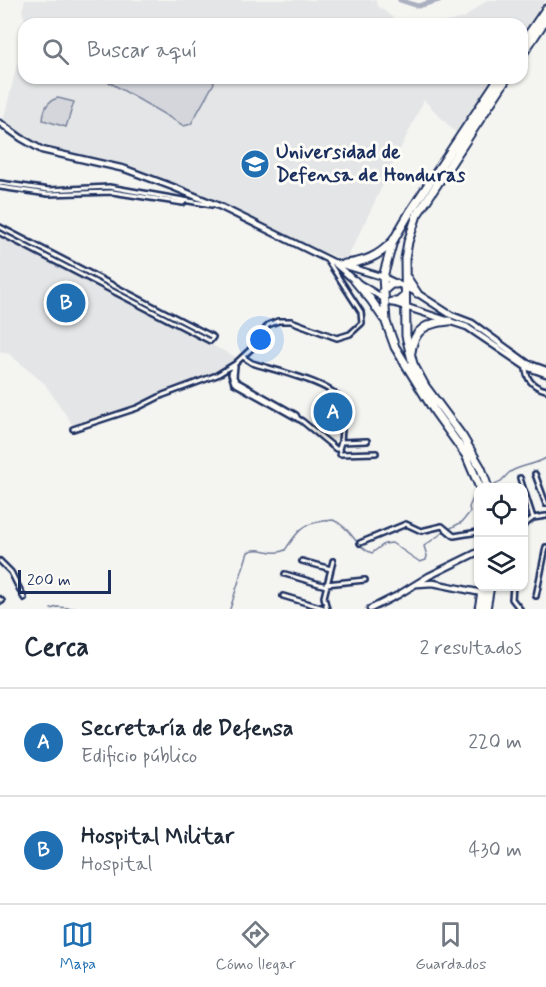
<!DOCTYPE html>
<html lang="es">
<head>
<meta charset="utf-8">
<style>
	body { margin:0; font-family:Mynerve,sans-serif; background:#f2f2f3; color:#1f2937 }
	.controls { position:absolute; right:18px; bottom:18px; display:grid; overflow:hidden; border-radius:12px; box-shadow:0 2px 4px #0004 }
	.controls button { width:54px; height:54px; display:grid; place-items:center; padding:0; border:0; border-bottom:2px solid #e0e1e3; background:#fff; color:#1f2937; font:30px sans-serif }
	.scale { position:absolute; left:18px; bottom:15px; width:93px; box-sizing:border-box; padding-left:6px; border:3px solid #1b2f5e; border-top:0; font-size:16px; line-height:21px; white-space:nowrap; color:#1b2f5e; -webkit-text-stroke:4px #fdfcf7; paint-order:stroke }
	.you { position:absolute; left:261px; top:340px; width:21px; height:21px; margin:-15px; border:4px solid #fff; border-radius:50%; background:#1a73e8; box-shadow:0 0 0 9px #1a73e833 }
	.badge { display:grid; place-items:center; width:39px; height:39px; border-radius:50%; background:#1f6fb2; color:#fff; font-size:20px; font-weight:700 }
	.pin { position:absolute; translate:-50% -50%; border:3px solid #fff; box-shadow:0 2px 6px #0006 }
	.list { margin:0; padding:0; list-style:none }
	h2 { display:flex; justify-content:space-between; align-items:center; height:78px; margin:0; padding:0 24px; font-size:26px }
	h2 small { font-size:20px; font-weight:400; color:#747a83 }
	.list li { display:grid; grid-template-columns:39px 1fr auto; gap:18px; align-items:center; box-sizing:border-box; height:108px; padding:0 24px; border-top:2px solid #e0e1e3 }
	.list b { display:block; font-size:22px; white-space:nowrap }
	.list p { margin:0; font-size:20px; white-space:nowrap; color:#747a83 }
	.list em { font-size:20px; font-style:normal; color:#747a83 }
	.icon { flex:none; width:33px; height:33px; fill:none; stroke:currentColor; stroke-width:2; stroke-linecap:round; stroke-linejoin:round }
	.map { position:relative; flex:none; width:546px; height:609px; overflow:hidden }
	.search { position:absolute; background:#fff; box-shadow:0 2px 4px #0004; left:18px; right:18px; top:18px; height:66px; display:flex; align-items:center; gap:15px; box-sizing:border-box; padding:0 21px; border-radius:18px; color:#747a83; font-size:22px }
	.sheet { height:294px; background:#fff }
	nav { display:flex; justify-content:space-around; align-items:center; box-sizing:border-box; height:84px; border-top:2px solid #e0e1e3; background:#fff; font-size:16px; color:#747a83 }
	nav a { display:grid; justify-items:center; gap:3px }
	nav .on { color:#1f6fb2 }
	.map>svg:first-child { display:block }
	.built { fill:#e4e5e6 }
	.pitch { fill:#d4d6db; stroke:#78829c; stroke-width:1.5 }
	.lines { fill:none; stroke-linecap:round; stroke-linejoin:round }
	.stream { stroke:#717c98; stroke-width:1.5 }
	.river { stroke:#aab0bf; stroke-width:5 }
	.street-casing { stroke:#1b2f5e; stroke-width:8 }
	.secondary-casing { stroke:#1b2f5e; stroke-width:9 }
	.highway-casing { stroke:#1b2f5e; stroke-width:11 }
	.street { stroke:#fdfcf7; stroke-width:3 }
	.secondary { stroke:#fdfcf7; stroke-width:4.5 }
	.highway { stroke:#fdfcf7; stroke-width:7 }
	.labels { text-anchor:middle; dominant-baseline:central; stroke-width:6; stroke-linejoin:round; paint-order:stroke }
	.poi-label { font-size:20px; font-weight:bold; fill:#1b2f5e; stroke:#fdfcf7; text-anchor:start }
</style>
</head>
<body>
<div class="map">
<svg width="546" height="609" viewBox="0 0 546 609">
	<rect width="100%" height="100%" fill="#f4f4f1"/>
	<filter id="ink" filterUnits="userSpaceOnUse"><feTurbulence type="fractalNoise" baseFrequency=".0167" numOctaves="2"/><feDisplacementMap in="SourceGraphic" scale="12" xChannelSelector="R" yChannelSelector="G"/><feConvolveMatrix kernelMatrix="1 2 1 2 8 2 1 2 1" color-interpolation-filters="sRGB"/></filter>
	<g filter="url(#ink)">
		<path class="built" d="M25,0H375L378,6L401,24H26L22,11Z
			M487,0H545L522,36V24H438L464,18Z
			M24,59V78H494L457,134L424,100L346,261L283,235L186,188L137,170L44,145L22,135L3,122L17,64Z
			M0,235L237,358L207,376L177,390L74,427L45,384L9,354L0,351Z"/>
		<path class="pitch" d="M102,78H212L214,83L191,124L184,126Z
			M58,98L74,102L66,127L43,120C44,108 47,101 58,98Z"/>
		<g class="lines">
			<path class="stream" d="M491,486C501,484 503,478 510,472C521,465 535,465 546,458
				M449,529L462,522L470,512L469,507L476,492
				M51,609L57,607L82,609
				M230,609L248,552C261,545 272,557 285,550C301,527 304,522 333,520C351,527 356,548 372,553L384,544L392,543L420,562L426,560L427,556L424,546L445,531"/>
			<path class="river" d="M400,0L418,6L439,0"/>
			<g class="street-casing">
				<path id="street" d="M0,183L49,190L109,187L212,205
					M0,187L48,194L112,192L183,203L185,201
					M0,227L213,337L210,341L0,233
					M234,365L231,374L234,383L302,421L336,449H339L341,442L344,404C336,383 273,370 252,363L243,357
					M235,366L234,377L236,381L296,415L298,419
					M526,367C526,381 534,387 546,390
					M73,429L137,408L163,395L217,375L235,364L252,348L268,325L278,321H291L337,338L350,334L362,323L361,312L328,261
					M341,442L367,441
					M339,449L340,454L376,453
					M535,474L546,504
					M520,478L523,488
					M524,490L533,518
					M524,525L533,518L546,516
					M360,543L406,524L421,531L442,526L454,536L478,532
					M0,561L11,572L24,598
					M302,561L331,569
					M285,574L326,586
					M326,584L365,580
					M513,586L512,599L520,609
					M283,596L327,609
					M536,596L546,547
					M0,599L2,601
					M327,609L324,597L333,561"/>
			</g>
			<g class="secondary-casing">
				<path id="secondary" d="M0,123L21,138L42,150L125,169L173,187L219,206L333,262L383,277L417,293L451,315L472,323L527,363L546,370
					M333,262L355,281L386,300
					M394,303L467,327L526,367L546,374
					M418,584L433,583L482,593
					M370,609L398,595L429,576L478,552"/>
			</g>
			<g class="highway-casing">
				<path id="highway" d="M522,44L546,9
					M522,55L546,19
					M345,264C364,262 378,257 392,242
					M407,278L417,293
					M355,281L371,300L384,319
					M383,291L391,284H396
					M392,302H398L405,296
					M411,352C414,328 428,323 449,321
					M480,488L466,455L435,412L395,347L386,322L383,277L393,241L410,212L499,78
					M488,488L481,468L462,436L425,386L413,364L406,336L405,259L408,242L417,215L507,78
					M479,609L483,586
					M486,609L490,586"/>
			</g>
			<use href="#street" class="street"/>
			<use href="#secondary" class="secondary"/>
			<use href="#highway" class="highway"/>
		</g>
	</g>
	<defs>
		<g id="university-disc" transform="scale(1.5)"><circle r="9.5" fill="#1f6fb2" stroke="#fdfcf7"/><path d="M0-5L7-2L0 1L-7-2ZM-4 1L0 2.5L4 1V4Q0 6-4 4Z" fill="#fff"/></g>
	</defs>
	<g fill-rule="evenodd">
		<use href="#university-disc" x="255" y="164"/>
	</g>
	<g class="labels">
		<g class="poi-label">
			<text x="276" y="152">Universidad de<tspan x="276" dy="23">Defensa de Honduras</tspan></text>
		</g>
	</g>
</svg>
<div class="controls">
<button><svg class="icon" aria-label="locate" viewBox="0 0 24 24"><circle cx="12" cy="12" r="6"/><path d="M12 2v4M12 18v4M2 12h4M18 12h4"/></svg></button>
<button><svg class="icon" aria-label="layers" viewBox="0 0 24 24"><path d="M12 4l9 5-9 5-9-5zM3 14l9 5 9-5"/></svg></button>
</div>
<div class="scale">200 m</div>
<div class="you"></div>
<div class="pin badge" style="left:333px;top:412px">A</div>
<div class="pin badge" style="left:66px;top:303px">B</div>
<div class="search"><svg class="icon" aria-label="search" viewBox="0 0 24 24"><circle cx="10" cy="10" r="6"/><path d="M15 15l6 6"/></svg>Buscar aquí</div>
</div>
<section class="sheet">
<h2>Cerca<small>2 resultados</small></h2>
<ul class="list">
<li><span class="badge">A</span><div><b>Secretaría de Defensa</b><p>Edificio público</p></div><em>220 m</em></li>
<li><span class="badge">B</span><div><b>Hospital Militar</b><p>Hospital</p></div><em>430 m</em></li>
</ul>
</section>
<nav>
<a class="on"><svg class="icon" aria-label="map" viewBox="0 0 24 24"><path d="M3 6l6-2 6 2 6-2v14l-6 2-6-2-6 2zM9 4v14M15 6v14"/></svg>Mapa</a>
<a><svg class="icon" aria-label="directions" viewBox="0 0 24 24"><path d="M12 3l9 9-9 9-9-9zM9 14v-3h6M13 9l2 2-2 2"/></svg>Cómo llegar</a>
<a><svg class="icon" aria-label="saved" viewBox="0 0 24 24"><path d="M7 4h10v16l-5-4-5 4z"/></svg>Guardados</a>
</nav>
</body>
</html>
